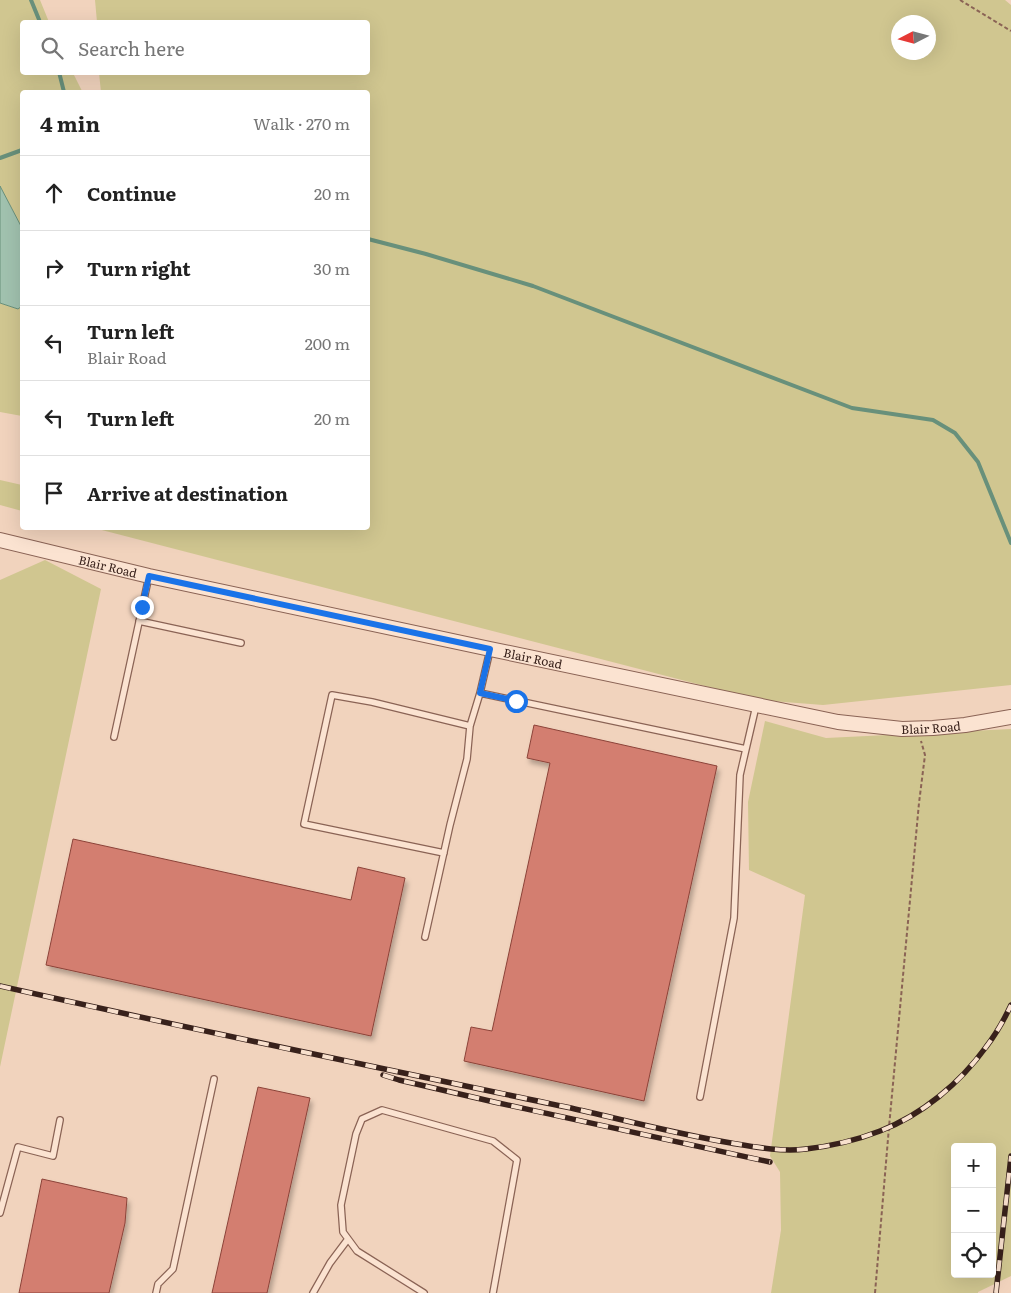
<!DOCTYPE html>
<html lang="en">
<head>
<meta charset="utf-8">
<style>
	body { margin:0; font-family:Literata,serif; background:#f2f2f2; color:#222 }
	.controls { position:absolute; right:15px; bottom:15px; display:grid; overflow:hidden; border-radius:5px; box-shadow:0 5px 20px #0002 }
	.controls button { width:45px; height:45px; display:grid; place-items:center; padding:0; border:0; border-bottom:1px solid #e0e0e0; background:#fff; color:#222; font:25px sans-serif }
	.compass { position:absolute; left:891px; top:15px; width:45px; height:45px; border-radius:50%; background:#fff; box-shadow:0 5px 20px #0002; rotate:264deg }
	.stop { position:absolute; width:15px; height:15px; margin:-11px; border:4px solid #1a73e8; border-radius:50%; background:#fff }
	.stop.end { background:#1a73e8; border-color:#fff; box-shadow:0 1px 5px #0008 }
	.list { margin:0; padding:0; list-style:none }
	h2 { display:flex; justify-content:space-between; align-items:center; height:65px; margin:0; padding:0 20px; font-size:21px }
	h2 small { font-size:16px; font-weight:400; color:#767676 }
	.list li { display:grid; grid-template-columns:32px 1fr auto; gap:15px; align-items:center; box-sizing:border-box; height:75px; padding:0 20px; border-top:1px solid #e0e0e0 }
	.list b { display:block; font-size:19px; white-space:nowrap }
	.list p { margin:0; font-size:16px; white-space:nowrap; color:#767676 }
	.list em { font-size:16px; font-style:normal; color:#767676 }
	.icon { flex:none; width:28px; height:28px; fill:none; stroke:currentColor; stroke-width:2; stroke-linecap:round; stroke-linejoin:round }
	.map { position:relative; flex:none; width:1011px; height:1293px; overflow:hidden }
	.search { position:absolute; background:#fff; box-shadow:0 5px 20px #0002; left:20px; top:20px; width:350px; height:55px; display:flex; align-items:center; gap:12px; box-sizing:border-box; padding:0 18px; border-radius:5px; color:#767676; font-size:19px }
	.panel { position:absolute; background:#fff; box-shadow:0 5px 20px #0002; left:20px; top:90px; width:350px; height:440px; border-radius:5px }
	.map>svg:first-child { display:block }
	.green { fill:#d0c690; fill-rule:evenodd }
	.water { fill:#a1c2af; stroke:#68907b }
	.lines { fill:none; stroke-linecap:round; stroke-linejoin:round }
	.stream { stroke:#68907b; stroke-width:4 }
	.building { fill:#d37e70; stroke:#8c4339; filter:url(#shadow) }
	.service-casing { stroke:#8a6355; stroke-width:8 }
	.tertiary-casing { stroke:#8a6355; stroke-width:16 }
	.path { stroke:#8a6355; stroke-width:2; stroke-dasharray:4 2.5; stroke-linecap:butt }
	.service { stroke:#fbe3d1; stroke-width:5.5 }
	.tertiary { stroke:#fbe3d1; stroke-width:14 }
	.rail-casing { stroke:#38211b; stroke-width:5.5 }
	.rail { stroke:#f8e0cd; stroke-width:4; stroke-dasharray:11; stroke-linecap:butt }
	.route { stroke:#1a73e8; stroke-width:6 }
	.labels { text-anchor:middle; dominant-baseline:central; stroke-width:4.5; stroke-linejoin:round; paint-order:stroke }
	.street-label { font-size:12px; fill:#38211b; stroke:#f8e0cd }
</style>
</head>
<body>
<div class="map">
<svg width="1011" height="1293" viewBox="0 0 1011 1293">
	<defs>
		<filter id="shadow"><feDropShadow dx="2.5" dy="4.5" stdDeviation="2.5" flood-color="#0004"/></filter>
	</defs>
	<rect width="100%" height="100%" fill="#f1d3bd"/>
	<path class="green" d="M0,0H40L49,22H22V72L73,73L82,91L93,92H22V228L0,186Z
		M95,0H1005L1011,5V685L823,705L759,700L94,528H368V92H101L99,73L368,72V22H97ZM898,22H928V52H898Z
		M0,303L18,309L22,306V416L0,412Z
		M0,480L22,485V511L0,505Z
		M45,560L101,589L0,1067V580Z
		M765,721L826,738L1011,729V1276L978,1292V1293H771L781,1230L780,1172L770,1156L805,895L749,870L748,802ZM955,1147H992V1274H955Z"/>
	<path class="water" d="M0,186L22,228V306L18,309L0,303Z"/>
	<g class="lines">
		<path class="stream" d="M31,0L40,22
			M59,72L64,92
			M0,158L22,150
			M368,239L426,254L533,286L852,408L933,420L955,433L978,462L1011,543"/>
	</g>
	<path class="building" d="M534,725L717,766L644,1101L464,1061L471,1027L492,1031L550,763L527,758Z
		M73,839L351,900L358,867L405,878L371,1036L46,965Z
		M258,1087L310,1098L267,1293H212Z
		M42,1179L127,1198L125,1223L109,1293H19Z"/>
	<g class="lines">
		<g class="service-casing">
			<path id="service" d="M139,621L241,643
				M480,693L746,749L740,775L734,918L700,1097
				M114,737L149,576
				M746,749L756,706
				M444,853L304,824L332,695L372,702L470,726
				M425,937L450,825L467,759L470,726L480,693L490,650
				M0,1213L18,1147L53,1156L60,1120
				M156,1293L158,1284L173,1269L214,1079
				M313,1293L330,1263L348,1239
				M424,1293L357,1251L343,1232L341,1205L356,1134L362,1119L382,1110L493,1141L517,1160L493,1293"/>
		</g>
		<g class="tertiary-casing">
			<g id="tertiary">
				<path id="s1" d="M0,540L149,576L490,649L838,722L902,729L933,728L965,725L1011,717"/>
			</g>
		</g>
		<path class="path" d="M960,0L1011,31
			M875,1293L889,1127L919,803L925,755L921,741"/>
		<use href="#service" class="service"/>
		<use href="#tertiary" class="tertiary"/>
		<g class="rail-casing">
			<path id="rail" d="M0,986C190,1029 380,1068 571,1108C624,1120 677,1134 731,1143C755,1147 781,1152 806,1149C832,1146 857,1140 880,1131C922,1115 960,1083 986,1047C996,1034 1004,1020 1011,1005
				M383,1075L399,1080L494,1102L770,1162
				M996,1293L1011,1156"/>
		</g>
		<use href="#rail" class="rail"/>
	</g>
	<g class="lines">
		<path class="route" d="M142,607L149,576L490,649L480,693L516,701"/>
	</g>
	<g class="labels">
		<g class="street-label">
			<text stroke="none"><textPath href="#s1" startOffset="111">Blair Road</textPath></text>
			<text stroke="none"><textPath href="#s1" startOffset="546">Blair Road</textPath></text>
			<text stroke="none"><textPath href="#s1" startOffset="951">Blair Road</textPath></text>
		</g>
	</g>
</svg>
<div class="controls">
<button>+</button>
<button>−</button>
<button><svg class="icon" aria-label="locate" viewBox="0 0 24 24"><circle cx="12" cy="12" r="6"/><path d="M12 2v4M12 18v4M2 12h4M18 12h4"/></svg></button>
</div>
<svg class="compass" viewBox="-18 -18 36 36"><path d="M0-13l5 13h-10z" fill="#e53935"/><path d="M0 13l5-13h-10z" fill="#767676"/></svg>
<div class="stop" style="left:516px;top:701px"></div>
<div class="stop end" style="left:142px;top:607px"></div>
<div class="search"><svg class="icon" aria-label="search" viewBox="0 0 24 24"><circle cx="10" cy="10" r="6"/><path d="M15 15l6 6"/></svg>Search here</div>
<section class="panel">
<h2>4 min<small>Walk · 270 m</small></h2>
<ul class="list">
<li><svg class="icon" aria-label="ahead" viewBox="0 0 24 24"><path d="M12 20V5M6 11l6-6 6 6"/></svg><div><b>Continue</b></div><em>20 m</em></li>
<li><svg class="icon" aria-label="right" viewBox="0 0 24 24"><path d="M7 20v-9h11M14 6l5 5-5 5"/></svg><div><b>Turn right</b></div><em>30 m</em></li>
<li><svg class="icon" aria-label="left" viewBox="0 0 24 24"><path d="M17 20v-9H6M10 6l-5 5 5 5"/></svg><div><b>Turn left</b><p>Blair Road</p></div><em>200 m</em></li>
<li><svg class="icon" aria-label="left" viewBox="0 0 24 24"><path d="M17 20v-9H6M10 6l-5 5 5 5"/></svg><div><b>Turn left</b></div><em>20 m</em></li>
<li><svg class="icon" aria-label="arrive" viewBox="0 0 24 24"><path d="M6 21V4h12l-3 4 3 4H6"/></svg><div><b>Arrive at destination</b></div></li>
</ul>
</section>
</div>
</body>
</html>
